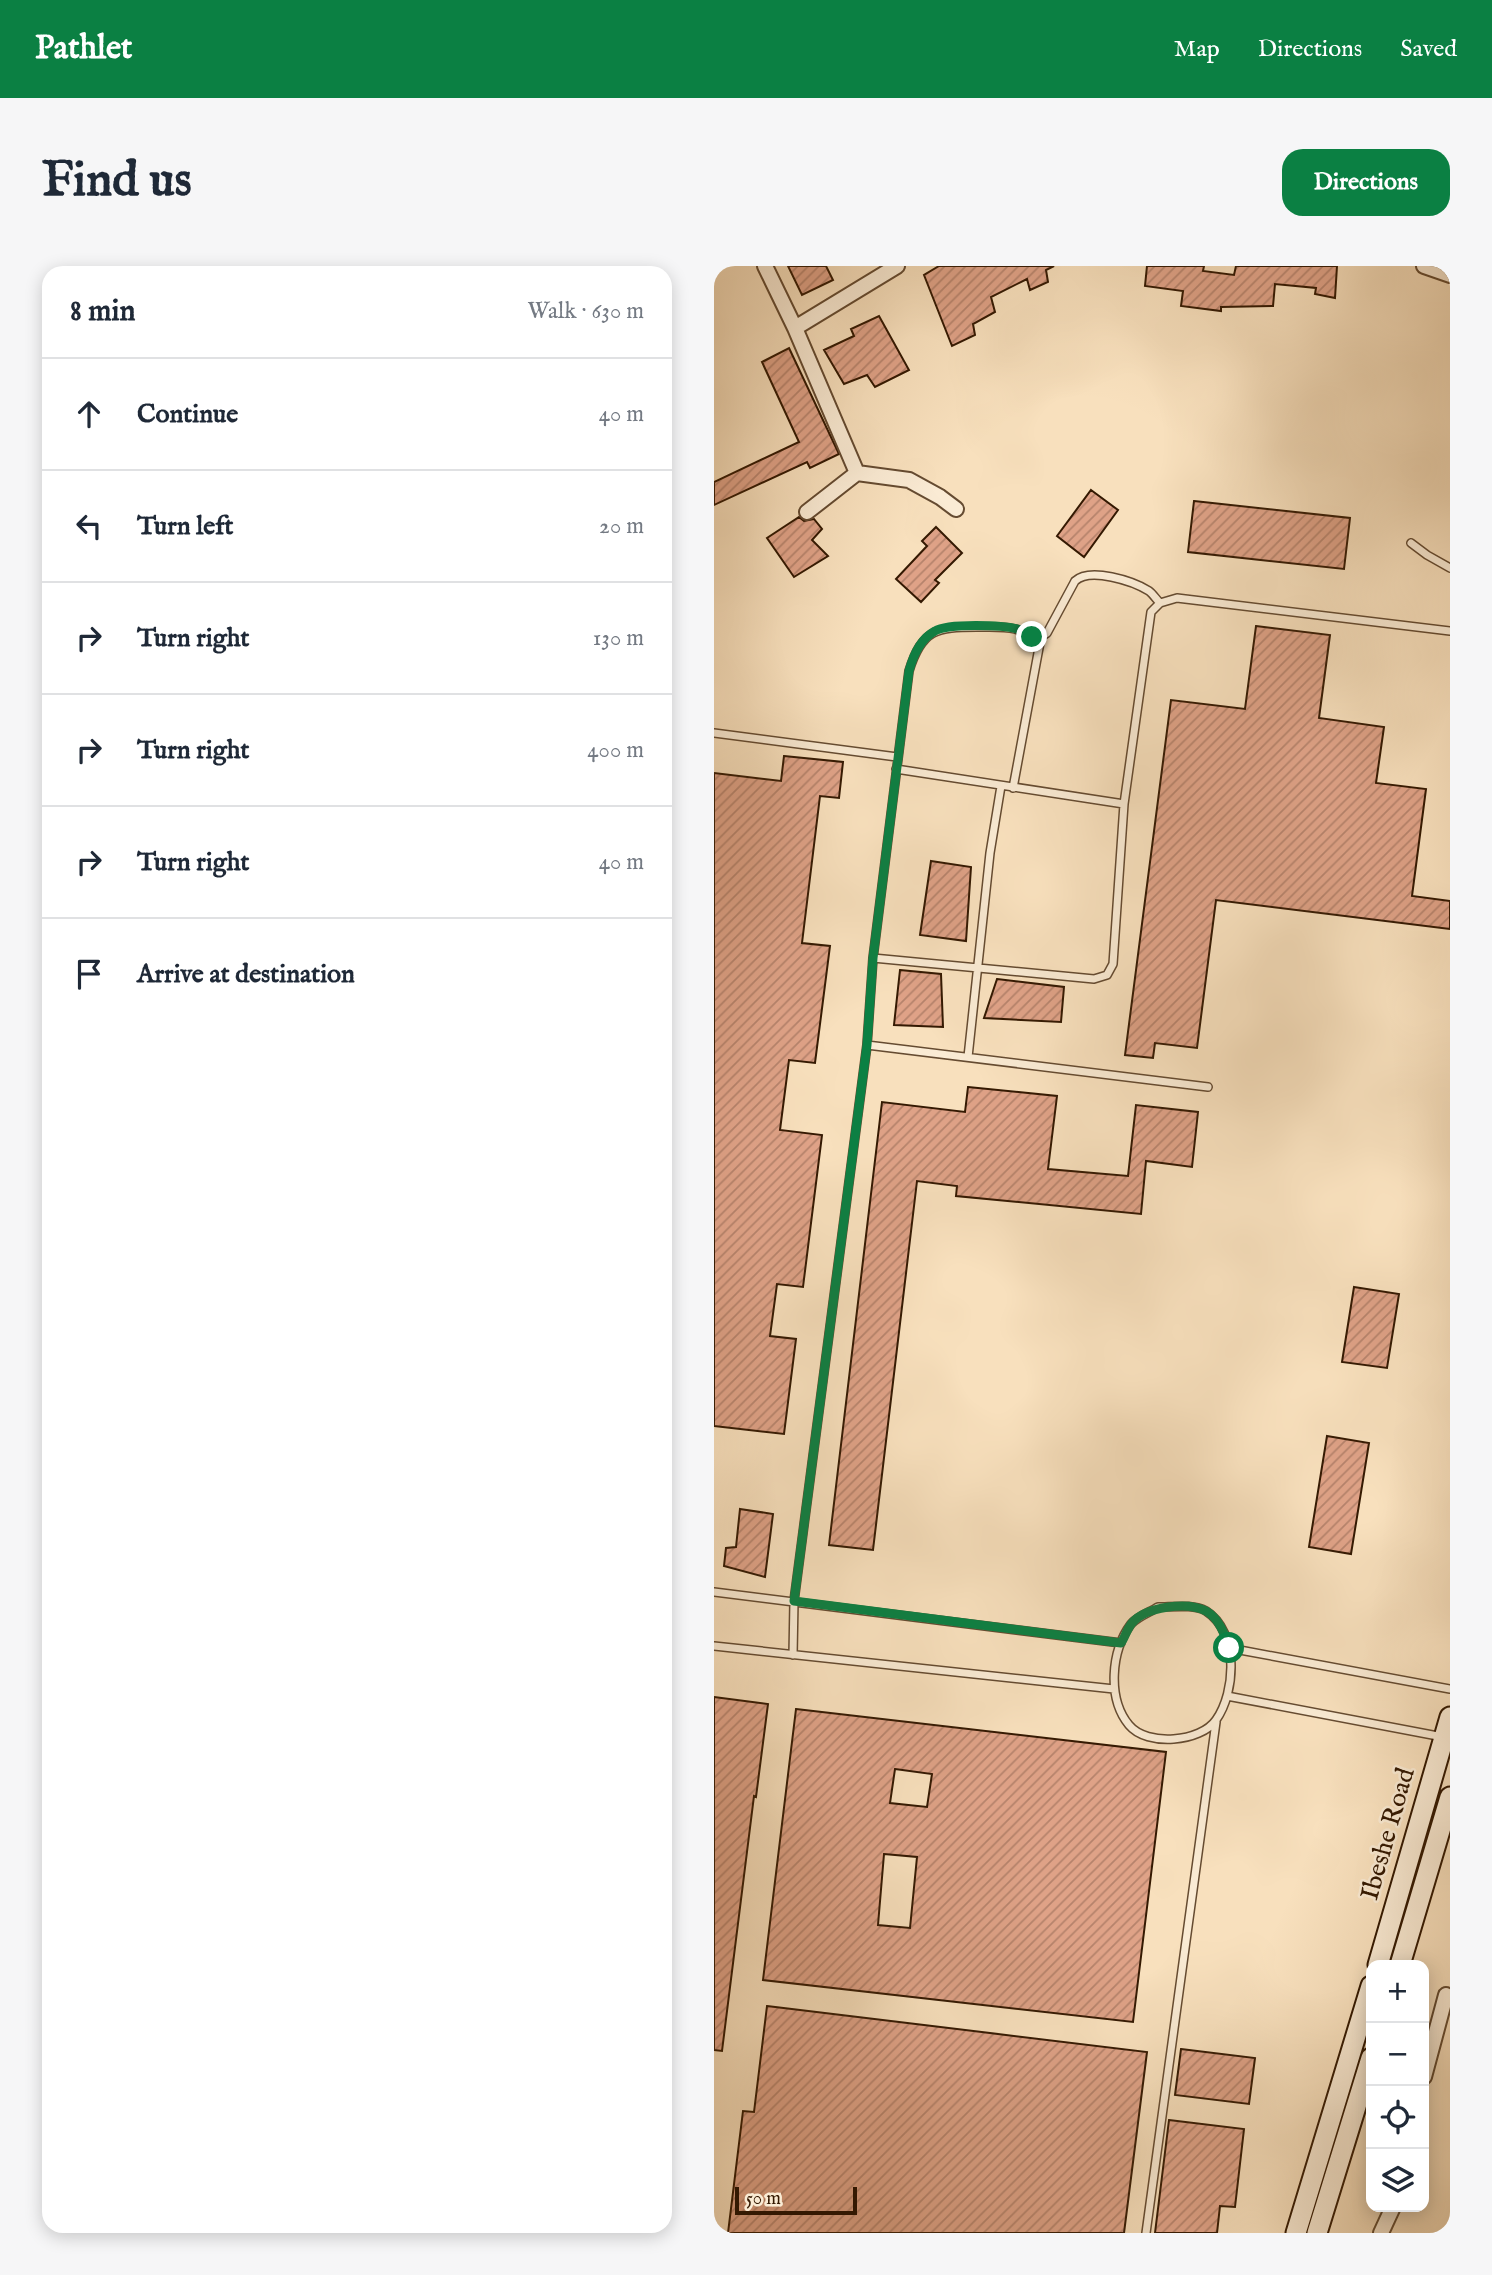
<!DOCTYPE html>
<html lang="en">
<head>
<meta charset="utf-8">
<style>
	body { margin:0; font-family:"IM FELL English",serif; background:#f6f6f7; color:#1f2937 }
	.controls { position:absolute; right:21px; bottom:21px; display:grid; overflow:hidden; border-radius:14px; box-shadow:0 4px 18px #0003 }
	.controls button { width:63px; height:63px; display:grid; place-items:center; padding:0; border:0; border-bottom:2px solid #e0e1e3; background:#fff; color:#1f2937; font:35px sans-serif }
	.scale { position:absolute; left:21px; bottom:18px; width:122px; box-sizing:border-box; padding-left:7px; border:4px solid #341902; border-top:0; font-size:19px; line-height:24px; white-space:nowrap; color:#341902; -webkit-text-stroke:5px #faebd4; paint-order:stroke }
	.stop { position:absolute; width:21px; height:21px; margin:-16px; border:5px solid #0b8043; border-radius:50%; background:#fff }
	.stop.end { background:#0b8043; border-color:#fff; box-shadow:0 2px 7px #0008 }
	.list { margin:0; padding:0; list-style:none }
	h2 { display:flex; justify-content:space-between; align-items:center; height:91px; margin:0; padding:0 28px; font-size:30px }
	h2 small { font-size:23px; font-weight:400; color:#747a83 }
	.list li { display:grid; grid-template-columns:46px 1fr auto; gap:21px; align-items:center; box-sizing:border-box; height:112px; padding:0 28px; border-top:2px solid #e0e1e3 }
	.list b { display:block; font-size:26px; white-space:nowrap }
	.list em { font-size:23px; font-style:normal; color:#747a83 }
	.icon { flex:none; width:38px; height:38px; fill:none; stroke:currentColor; stroke-width:2; stroke-linecap:round; stroke-linejoin:round }
	.map { position:relative; flex:none; width:736px; height:1967px; overflow:hidden; border-radius:21px }
	header { display:flex; align-items:center; gap:42px; box-sizing:border-box; height:98px; padding:0 35px; background:#0b8043; color:#fff }
	header strong { font-size:33px }
	nav { display:flex; gap:38px; margin-inline-start:auto; font-size:24px }
	.intro { display:flex; align-items:center; justify-content:space-between; box-sizing:border-box; height:168px; padding:0 42px }
	h1 { margin:0; font-size:49px }
	.button { padding:18px 32px; border-radius:21px; background:#0b8043; color:#fff; font-size:24px; font-weight:700 }
	main { display:flex; gap:42px; padding:0 42px }
	aside { flex:1; background:#fff; border-radius:21px; box-shadow:0 4px 18px #0003 }
	.map>svg:first-child { display:block }
	.building { fill:url(#building-hatch); stroke:#341902; stroke-width:2; fill-rule:evenodd }
	.lines { fill:none; stroke-linecap:round; stroke-linejoin:round }
	.service-casing { stroke:#654b31; stroke-width:10 }
	.minor-casing { stroke:#654b31; stroke-width:18 }
	.secondary-casing { stroke:#341902; stroke-width:23 }
	.service { stroke:#faebd4; stroke-width:7 }
	.minor { stroke:#faebd4; stroke-width:14 }
	.secondary { stroke:#faebd4; stroke-width:19 }
	.route { stroke:#0b8043; stroke-width:9 }
	.labels { text-anchor:middle; dominant-baseline:central; stroke-width:5; stroke-linejoin:round; paint-order:stroke }
	.street-label { font-size:26px; fill:#341902; stroke:#faebd4 }
</style>
</head>
<body>
<header>
<strong>Pathlet</strong>
<nav><a>Map</a><a>Directions</a><a>Saved</a></nav>
</header>
<div class="intro"><h1>Find us</h1><a class="button">Directions</a></div>
<main>
<aside>
<h2>8 min<small>Walk · 630 m</small></h2>
<ul class="list">
<li><svg class="icon" aria-label="ahead" viewBox="0 0 24 24"><path d="M12 20V5M6 11l6-6 6 6"/></svg><div><b>Continue</b></div><em>40 m</em></li>
<li><svg class="icon" aria-label="left" viewBox="0 0 24 24"><path d="M17 20v-9H6M10 6l-5 5 5 5"/></svg><div><b>Turn left</b></div><em>20 m</em></li>
<li><svg class="icon" aria-label="right" viewBox="0 0 24 24"><path d="M7 20v-9h11M14 6l5 5-5 5"/></svg><div><b>Turn right</b></div><em>130 m</em></li>
<li><svg class="icon" aria-label="right" viewBox="0 0 24 24"><path d="M7 20v-9h11M14 6l5 5-5 5"/></svg><div><b>Turn right</b></div><em>400 m</em></li>
<li><svg class="icon" aria-label="right" viewBox="0 0 24 24"><path d="M7 20v-9h11M14 6l5 5-5 5"/></svg><div><b>Turn right</b></div><em>40 m</em></li>
<li><svg class="icon" aria-label="arrive" viewBox="0 0 24 24"><path d="M6 21V4h12l-3 4 3 4H6"/></svg><div><b>Arrive at destination</b></div></li>
</ul>
</aside>
<div class="map">
<svg width="736" height="1967" viewBox="0 0 736 1967">
	<defs>
		<pattern id="building-hatch" width="6" height="6" patternUnits="userSpaceOnUse" patternTransform="scale(1.75)"><rect width="6" height="6" fill="#dfa287"/><path d="M-1 1l2-2M0 6l6-6M5 7l2-2" fill="none" stroke="#b6836c"/></pattern>
	</defs>
	<rect width="100%" height="100%" fill="#f8e0bd"/>
	<filter id="stains"><feTurbulence type="fractalNoise" baseFrequency=".00286" numOctaves="4"/><feColorMatrix values="0 0 0 0 .2 0 0 0 0 .09 0 0 0 0 .02 0 0 0 .5 -.17"/></filter>
	<radialGradient id="worn" r=".72"><stop offset=".6" stop-color="#630" stop-opacity="0"/><stop offset="1" stop-color="#630" stop-opacity=".3"/></radialGradient>
	<path class="building" d="M74,0H112L119,14L88,29Z
		M225,0H340L332,4L334,16L316,24L313,13L277,31L281,46L259,58L261,69L238,80L210,9Z
		M433,0H490L489,5L520,9L522,0H623L621,32L601,28L602,22L561,18L559,40L507,41V45L467,40L469,25L431,20Z
		M165,50L195,104L161,121L153,109L130,118L110,84L140,70L137,63Z
		M75,82L125,188L96,202L93,196L0,239V216L85,176L48,96Z
		M377,224L404,244L370,291L343,270Z
		M480,235L636,252L630,303L474,286Z
		M85,251L90,255L100,253L108,263L98,274L114,290L80,311L53,272Z
		M222,261L248,287L221,314L225,317L207,336L182,313L213,280L208,275Z
		M542,360L616,369L605,452L670,461L662,517L712,523L698,630L736,635V663L502,634L483,782L441,777L439,792L411,789L457,434L531,443Z
		M70,490L129,496L125,532L106,530L88,677L116,680L101,797L75,794L66,864L108,869L89,1021L63,1018L56,1070L82,1073L70,1168L0,1160V507L67,515Z
		M217,595L257,601L252,675L206,669Z
		M186,704L227,708L229,761L180,759Z
		M283,713L350,721L347,756L270,752Z
		M254,821L343,830L334,903L414,910L422,839L484,846L478,901L432,895L427,948L242,930L243,920L203,915L159,1284L115,1279L168,836L251,846Z
		M640,1021L685,1028L673,1102L628,1096Z
		M613,1170L655,1177L637,1288L595,1281Z
		M26,1243L59,1248L51,1311L10,1300L12,1282L22,1281Z
		M0,1431L54,1438L42,1531L40,1530L8,1785L0,1784Z
		M82,1443L452,1486L419,1756L49,1714ZM181,1503L218,1508L213,1541L176,1537ZM170,1588L203,1591L196,1662L164,1659Z
		M53,1740L433,1786L410,1967H14L29,1845L40,1846Z
		M467,1783L541,1792L535,1838L461,1829Z
		M455,1854L530,1863L521,1941L506,1940L503,1967H441Z"/>
	<g class="lines">
		<g class="service-casing">
			<path id="service" d="M697,277L713,289L736,302
				M0,467L183,491
				M182,503L410,538
				M299,522L327,371L333,367L361,315C376,301 419,315 435,325C439,328 442,333 446,337
				M159,692L380,713L393,709L399,698L410,538L437,346L446,337L463,332L736,365
				M153,779L494,821
				M254,791L276,587L287,520
				M0,1326L407,1377
				M444,1341C458,1341 480,1338 492,1345C525,1366 522,1426 502,1454C487,1476 433,1481 415,1459C393,1432 397,1385 417,1358C423,1351 436,1346 444,1341Z
				M0,1380L400,1423
				M515,1382L736,1423
				M79,1389L80,1335L153,779L159,692L195,405C208,363 223,361 263,361C276,361 289,360 301,363C311,365 317,371 327,371
				M513,1430L729,1471
				M432,1967L502,1456"/>
		</g>
		<g class="minor-casing">
			<path id="minor" d="M51,0L81,62L143,207
				M710,0L736,9
				M81,62L183,0
				M93,246L143,207L195,214L226,231L242,243
				M710,1811L732,1729
				M667,1967L679,1941"/>
		</g>
		<g class="secondary-casing">
			<path id="secondary" d="M664,1699L736,1451
				M686,1699L736,1531
				M582,1967L657,1720
				M603,1967L657,1792"/>
		</g>
		<use href="#service" class="service"/>
		<use href="#minor" class="minor"/>
		<use href="#secondary" class="secondary"/>
	</g>
	<g class="lines">
		<path class="route" d="M318,371C313,368 308,364 303,363C289,359 234,357 221,365C206,373 199,390 195,405L159,692L153,779L80,1335L407,1377C411,1371 413,1363 418,1357C431,1341 473,1335 492,1345C505,1352 511,1369 515,1382"/>
	</g>
	<g class="labels">
		<g class="street-label">
			<text transform="translate(674 1568) rotate(-74)">Ibeshe Road</text>
		</g>
	</g>
	<rect width="100%" height="100%" filter="url(#stains)"/>
	<rect width="100%" height="100%" fill="url(#worn)"/>
</svg>
<div class="controls">
<button>+</button>
<button>−</button>
<button><svg class="icon" aria-label="locate" viewBox="0 0 24 24"><circle cx="12" cy="12" r="6"/><path d="M12 2v4M12 18v4M2 12h4M18 12h4"/></svg></button>
<button><svg class="icon" aria-label="layers" viewBox="0 0 24 24"><path d="M12 4l9 5-9 5-9-5zM3 14l9 5 9-5"/></svg></button>
</div>
<div class="scale">50 m</div>
<div class="stop" style="left:515px;top:1382px"></div>
<div class="stop end" style="left:318px;top:371px"></div>
</div>
</main>
</body>
</html>
